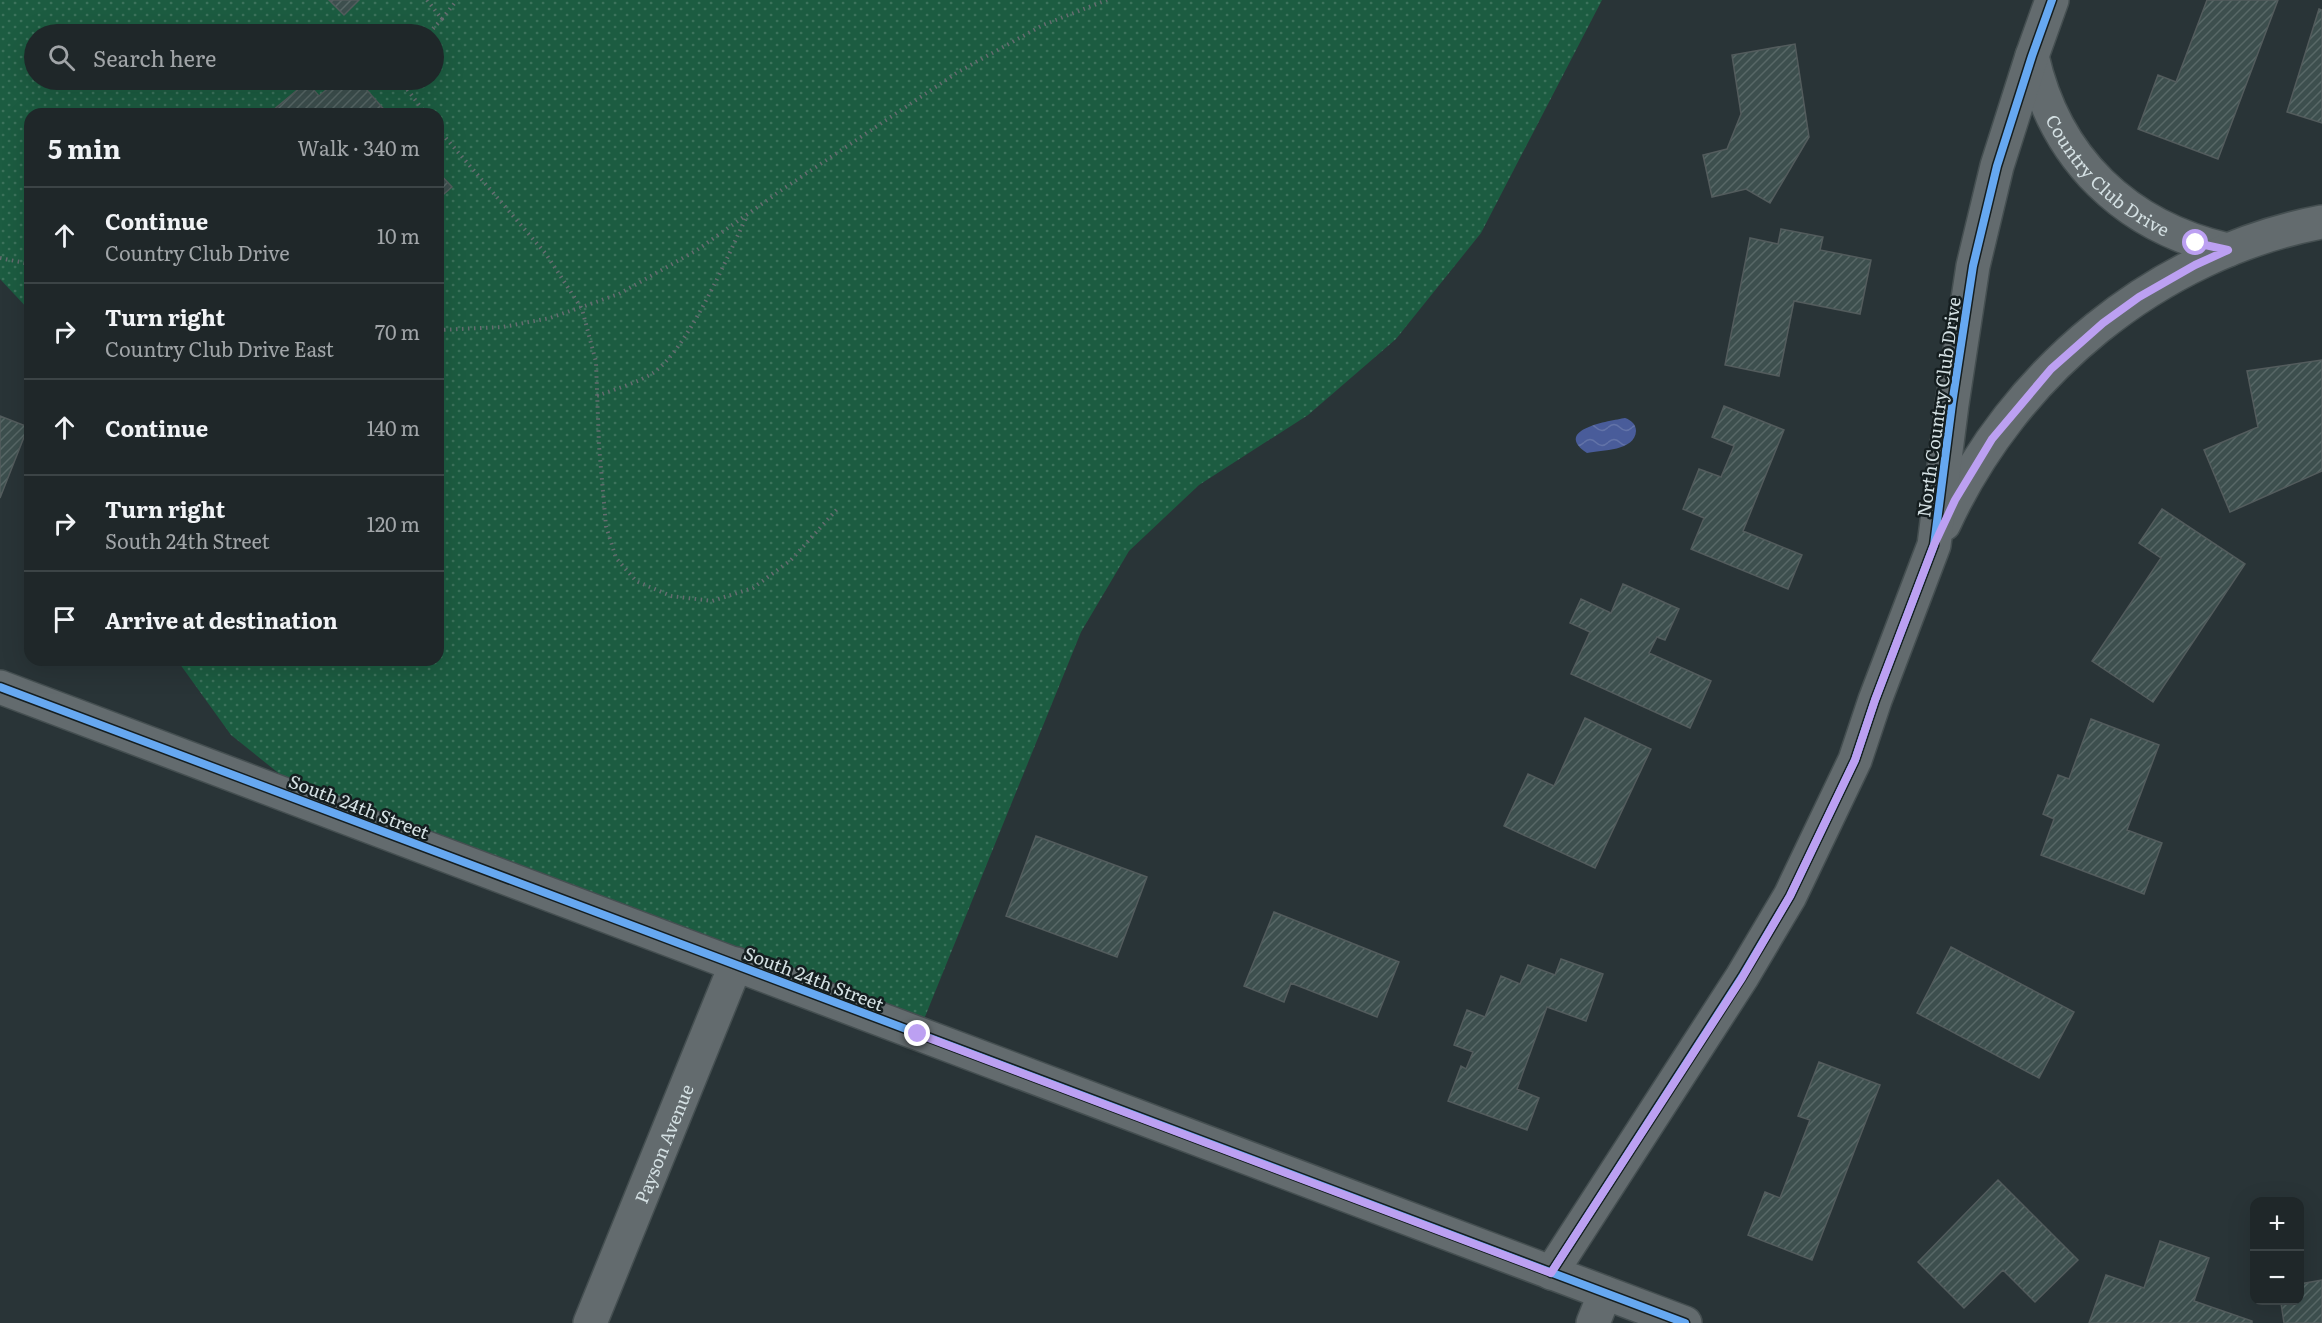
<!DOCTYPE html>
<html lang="en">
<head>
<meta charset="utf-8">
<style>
	body { margin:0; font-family:Literata,serif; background:#2c3335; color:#f1f3f6 }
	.controls { position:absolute; right:18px; bottom:18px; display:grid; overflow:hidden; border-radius:12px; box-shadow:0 6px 24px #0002 }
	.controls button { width:54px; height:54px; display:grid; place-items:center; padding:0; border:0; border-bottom:2px solid #3c4446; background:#1f2729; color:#f1f3f6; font:30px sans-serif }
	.stop { position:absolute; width:18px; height:18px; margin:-14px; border:4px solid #bca0f2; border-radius:50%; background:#fff }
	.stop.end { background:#bca0f2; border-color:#fff; box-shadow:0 2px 6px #0008 }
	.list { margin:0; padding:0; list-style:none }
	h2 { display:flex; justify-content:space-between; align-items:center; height:78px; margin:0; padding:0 24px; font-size:26px }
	h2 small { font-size:20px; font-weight:400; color:#a1a5a8 }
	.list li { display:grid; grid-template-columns:39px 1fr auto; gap:18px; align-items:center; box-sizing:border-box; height:96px; padding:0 24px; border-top:2px solid #3c4446 }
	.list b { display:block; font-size:22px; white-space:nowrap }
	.list p { margin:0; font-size:20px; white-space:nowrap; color:#a1a5a8 }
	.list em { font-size:20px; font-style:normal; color:#a1a5a8 }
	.icon { flex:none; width:33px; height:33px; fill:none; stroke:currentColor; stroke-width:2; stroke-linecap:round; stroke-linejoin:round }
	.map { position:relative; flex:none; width:2322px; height:1323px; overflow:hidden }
	.search { position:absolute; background:#1f2729; box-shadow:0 6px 24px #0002; left:24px; top:24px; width:420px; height:66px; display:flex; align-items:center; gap:15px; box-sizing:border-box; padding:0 21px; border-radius:33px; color:#a1a5a8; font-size:22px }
	.panel { position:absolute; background:#1f2729; box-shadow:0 6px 24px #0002; left:24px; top:108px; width:420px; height:558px; border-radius:18px }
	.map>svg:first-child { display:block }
	.grass { fill:url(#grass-dots); fill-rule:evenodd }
	.water { fill:url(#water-waves) }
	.building { fill:url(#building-hatch); stroke:#535c5d; stroke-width:1.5 }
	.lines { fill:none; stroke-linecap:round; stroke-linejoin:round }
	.minor-casing { stroke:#454f51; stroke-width:36 }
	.path { stroke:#646c6f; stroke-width:4; stroke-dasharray:1.5 4.5; stroke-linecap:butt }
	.minor { stroke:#636b6e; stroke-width:33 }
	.cycleway-casing { stroke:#151e20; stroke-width:11 }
	.cycleway { stroke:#66a8f1; stroke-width:8 }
	.route { stroke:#bca0f2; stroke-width:8 }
	.labels { text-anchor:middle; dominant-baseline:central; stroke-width:5; stroke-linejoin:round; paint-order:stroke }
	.street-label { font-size:18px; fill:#d4e0e3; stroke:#151e20 }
</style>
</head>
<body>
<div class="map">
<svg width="2322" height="1323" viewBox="0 0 2322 1323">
	<defs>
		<pattern id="grass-dots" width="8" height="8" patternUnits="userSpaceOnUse" patternTransform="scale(1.5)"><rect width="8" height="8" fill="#1c5c41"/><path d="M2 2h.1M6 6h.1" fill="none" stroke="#3c735c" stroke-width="1.8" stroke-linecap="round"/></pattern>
		<pattern id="water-waves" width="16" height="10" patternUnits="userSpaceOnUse" patternTransform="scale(1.5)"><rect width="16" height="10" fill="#495c9a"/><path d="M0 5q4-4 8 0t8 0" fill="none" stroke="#6273a8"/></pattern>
		<pattern id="building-hatch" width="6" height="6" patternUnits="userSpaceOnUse" patternTransform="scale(1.5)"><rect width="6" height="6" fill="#3d4f4e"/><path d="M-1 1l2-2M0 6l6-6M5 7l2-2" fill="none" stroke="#586867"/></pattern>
	</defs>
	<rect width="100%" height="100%" fill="#293437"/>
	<path class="grass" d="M0,0H1602L1481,233L1396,339L1308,415L1199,485L1129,551L1081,632L918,1034L322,808L231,735L177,660H438V114H30V311L0,279ZM34,34H434V80H34Z"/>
	<path class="water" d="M1625,418C1631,420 1636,424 1636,431C1635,451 1602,450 1587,453C1552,429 1610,421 1625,418Z"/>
	<path class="building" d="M329,0H359L344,15Z
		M2207,0H2278L2218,159L2138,129L2158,75L2176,82Z
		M2319,9L2322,10V123L2287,112Z
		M1795,44L1809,137L1770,203L1746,189L1712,197L1703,155L1727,149L1741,114L1732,55Z
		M338,80H358L388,114H275L272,111L307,82L319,96Z
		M438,172L452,187L438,199Z
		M1781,229L1823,237L1820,250L1871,260L1860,314L1794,301L1779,376L1725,365L1750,238L1778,244Z
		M2322,360V471L2230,512L2204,450L2258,427L2247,371Z
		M1724,406L1784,430L1743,531L1802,555L1788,589L1691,549L1704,518L1683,509L1699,469L1721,477L1734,446L1712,437Z
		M0,416L28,427L0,498Z
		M2162,509L2245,564L2153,702L2092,661L2161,558L2139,543Z
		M1623,584L1679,609L1665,640L1657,637L1649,653L1711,681L1690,728L1571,674L1590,632L1570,623L1581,599L1611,613Z
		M1585,718L1651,749L1595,868L1504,826L1528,774L1554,786Z
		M2091,719L2159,745L2127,830L2162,843L2144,894L2041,855L2054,819L2043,814L2058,775L2069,779Z
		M1036,836L1147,877L1117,957L1006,916Z
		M1274,912L1399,962L1377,1017L1291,983L1284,1002L1244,986Z
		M1951,947L2074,1012L2039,1078L1917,1013Z
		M1561,959L1603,974L1586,1021L1547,1007L1517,1089L1539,1098L1527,1130L1448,1101L1461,1066L1466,1069L1473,1052L1454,1045L1467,1010L1485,1017L1501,976L1520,984L1528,965L1555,975Z
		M1819,1062L1880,1085L1812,1260L1748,1235L1765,1192L1780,1198L1810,1120L1798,1116Z
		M1998,1180L2078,1260L2035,1302L2003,1270L1964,1308L1918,1262Z
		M2160,1241L2209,1258L2194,1301L2252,1321V1323H2089L2106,1275L2144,1288Z
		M2322,1280V1323H2284L2281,1303L2300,1300V1284Z"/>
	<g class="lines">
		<g class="minor-casing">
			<g id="minor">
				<path id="s1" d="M2032,56C2055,159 2126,227 2228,250"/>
				<path d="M1944,524C2013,373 2157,253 2322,222"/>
				<path d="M0,687L1685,1323"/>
				<path d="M1551,1273L1742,977L1790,896L1855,760L1875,700L1934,545L1952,404L1973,266L1997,166L2032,56L2052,0"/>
				<path id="s2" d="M590,1323L736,964"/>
				<path d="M1593,1323L1605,1293"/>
			</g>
		</g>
		<path class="path" d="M427,0L442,19L428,34
			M442,19L457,0
			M400,80L426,114
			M438,129L546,254L582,309L596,362L599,446L606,526L616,558L636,581L671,596L712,601L753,588L791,560L839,507
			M0,258L30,264
			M438,330L503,327L550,318L619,294L697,250L783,189L958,72L1043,25L1107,0
			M597,396C615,389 637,383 653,373C689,348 727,257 747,216"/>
		<use href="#minor" class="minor"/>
		<g class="cycleway-casing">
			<path id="cycleway" d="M0,687L1685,1323
				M1551,1273L1742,977L1790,896L1855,760L1875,700L1934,545L1952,404L1973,266L1997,166L2032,56L2052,0"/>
		</g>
		<use href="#cycleway" class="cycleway"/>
	</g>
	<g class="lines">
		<path class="route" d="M918,1034L1551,1273L1742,978L1790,896L1855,760L1875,700L1934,545L1955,500L1992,439L2051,369L2103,323L2139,297L2195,265L2228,250L2196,243"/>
	</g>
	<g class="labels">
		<g class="street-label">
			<text stroke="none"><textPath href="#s1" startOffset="146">Country Club Drive</textPath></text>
			<text transform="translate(1938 407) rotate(-82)">North Country Club Drive</text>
			<text transform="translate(359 806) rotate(21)">South 24th Street</text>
			<text transform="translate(814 978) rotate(21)">South 24th Street</text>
			<text stroke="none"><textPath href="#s2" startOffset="194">Payson Avenue</textPath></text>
		</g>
	</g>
</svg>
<div class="controls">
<button>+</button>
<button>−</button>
</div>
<div class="stop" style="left:2196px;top:243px"></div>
<div class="stop end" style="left:918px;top:1034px"></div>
<div class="search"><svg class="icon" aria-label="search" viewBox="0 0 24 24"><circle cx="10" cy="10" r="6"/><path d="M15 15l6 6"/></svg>Search here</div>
<section class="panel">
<h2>5 min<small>Walk · 340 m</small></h2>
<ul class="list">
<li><svg class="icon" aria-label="ahead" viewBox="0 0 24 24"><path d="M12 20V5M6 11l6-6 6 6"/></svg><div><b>Continue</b><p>Country Club Drive</p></div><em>10 m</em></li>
<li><svg class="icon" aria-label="right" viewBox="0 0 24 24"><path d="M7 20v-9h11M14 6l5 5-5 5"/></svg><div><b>Turn right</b><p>Country Club Drive East</p></div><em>70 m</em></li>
<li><svg class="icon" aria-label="ahead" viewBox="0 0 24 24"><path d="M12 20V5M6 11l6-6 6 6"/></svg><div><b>Continue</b></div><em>140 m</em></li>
<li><svg class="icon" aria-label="right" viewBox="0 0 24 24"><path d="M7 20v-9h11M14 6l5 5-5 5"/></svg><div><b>Turn right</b><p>South 24th Street</p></div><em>120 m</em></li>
<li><svg class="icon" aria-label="arrive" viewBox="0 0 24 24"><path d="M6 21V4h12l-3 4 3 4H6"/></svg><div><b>Arrive at destination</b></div></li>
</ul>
</section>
</div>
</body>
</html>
